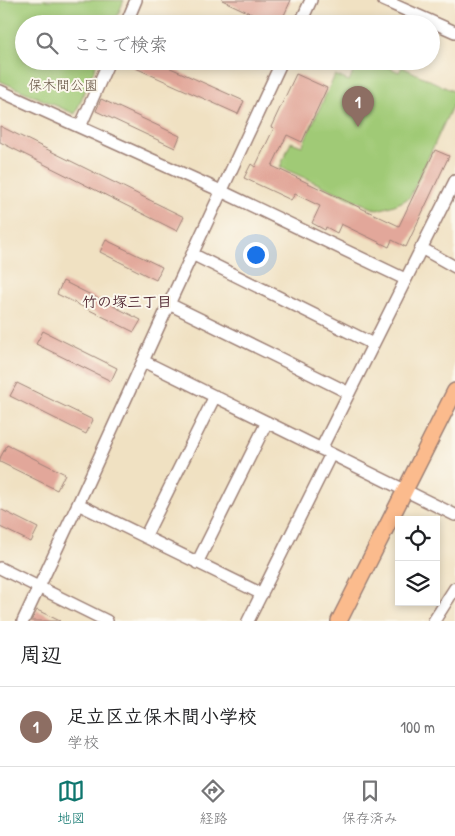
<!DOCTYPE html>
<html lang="ja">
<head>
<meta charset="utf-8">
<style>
	body { margin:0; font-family:"Patrick Hand","Klee One",sans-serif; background:#f2f2f2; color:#202124 }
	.controls { position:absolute; right:15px; bottom:15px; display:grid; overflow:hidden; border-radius:0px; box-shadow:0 2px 8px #0003 }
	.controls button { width:45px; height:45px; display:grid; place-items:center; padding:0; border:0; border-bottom:1px solid #e0e0e0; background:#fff; color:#202124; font:25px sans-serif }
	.you { position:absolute; left:255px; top:254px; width:18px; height:18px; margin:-12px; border:4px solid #fff; border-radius:50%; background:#1a73e8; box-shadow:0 0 0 8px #1a73e833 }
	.badge { display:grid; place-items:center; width:32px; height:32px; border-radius:50%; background:#0f766e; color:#fff; font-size:16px; font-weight:700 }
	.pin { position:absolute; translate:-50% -41px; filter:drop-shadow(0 1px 2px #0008) }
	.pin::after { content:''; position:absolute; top:26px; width:18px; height:15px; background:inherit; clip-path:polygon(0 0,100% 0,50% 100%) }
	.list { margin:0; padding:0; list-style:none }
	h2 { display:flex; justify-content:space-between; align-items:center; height:65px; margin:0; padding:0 20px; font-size:21px }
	h2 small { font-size:16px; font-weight:400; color:#757577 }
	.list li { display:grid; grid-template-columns:32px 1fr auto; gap:15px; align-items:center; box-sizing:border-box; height:80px; padding:0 20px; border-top:1px solid #e0e0e0 }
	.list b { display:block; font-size:19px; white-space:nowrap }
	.list p { margin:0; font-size:16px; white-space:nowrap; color:#757577 }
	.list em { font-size:16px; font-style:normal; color:#757577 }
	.icon { flex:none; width:28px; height:28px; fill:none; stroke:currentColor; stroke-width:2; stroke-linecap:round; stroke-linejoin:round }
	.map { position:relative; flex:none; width:455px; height:621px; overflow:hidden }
	.search { position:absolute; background:#fff; box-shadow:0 2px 8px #0003; left:15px; right:15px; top:15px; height:55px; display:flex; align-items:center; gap:12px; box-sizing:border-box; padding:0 18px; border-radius:28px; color:#757577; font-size:19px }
	.sheet { height:145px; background:#fff }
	nav { display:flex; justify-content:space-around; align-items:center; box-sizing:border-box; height:70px; border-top:1px solid #e0e0e0; background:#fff; font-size:14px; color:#757577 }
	nav a { display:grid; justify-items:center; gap:2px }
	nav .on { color:#0f766e }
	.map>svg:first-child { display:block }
	.green { fill:#a0ca76; stroke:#757450 }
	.building { fill:#e2a79a }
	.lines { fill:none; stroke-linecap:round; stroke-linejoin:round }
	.minor-casing { stroke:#9d8076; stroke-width:14 }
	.major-casing { stroke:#9d8076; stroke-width:18 }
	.minor { stroke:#fff; stroke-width:11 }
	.major { stroke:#fbbb8d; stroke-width:15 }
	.labels { text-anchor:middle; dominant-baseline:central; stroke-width:4; stroke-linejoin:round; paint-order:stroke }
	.park-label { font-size:14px; fill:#645242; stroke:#fbf7ec }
	.neighbourhood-label { font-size:15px; font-weight:bold; fill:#4a1f2b; stroke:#fbf7ec }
</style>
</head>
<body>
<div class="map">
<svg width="455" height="621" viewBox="0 0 455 621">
	<rect width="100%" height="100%" fill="#fbf7ec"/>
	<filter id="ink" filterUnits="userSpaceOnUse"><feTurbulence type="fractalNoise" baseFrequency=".02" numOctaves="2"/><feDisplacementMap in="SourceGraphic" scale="10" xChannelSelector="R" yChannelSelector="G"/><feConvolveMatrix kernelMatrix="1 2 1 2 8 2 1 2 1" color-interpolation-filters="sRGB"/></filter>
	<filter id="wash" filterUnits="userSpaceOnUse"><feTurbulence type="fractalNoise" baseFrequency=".0096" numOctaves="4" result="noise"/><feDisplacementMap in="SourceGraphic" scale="20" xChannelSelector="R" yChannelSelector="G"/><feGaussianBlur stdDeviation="1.12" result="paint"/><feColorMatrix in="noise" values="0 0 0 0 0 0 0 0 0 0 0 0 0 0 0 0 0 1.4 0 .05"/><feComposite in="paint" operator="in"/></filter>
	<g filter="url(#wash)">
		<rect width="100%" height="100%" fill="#f0e1c2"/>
		<path class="green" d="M0,0H124L114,24H24V61H98L75,114L0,81Z
			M358,61H375L399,72L402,67L455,92V100L410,197C400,204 389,207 377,210L280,167L291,142L302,146L335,75L349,81Z"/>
		<g id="blocks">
			<path class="building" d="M222,0H291L280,24H273Z
				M120,61H155L244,101L238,114Z
				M296,74L327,88L302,142L287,135L272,166L399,226L435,150L449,156L406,247L392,240L389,247L341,224L337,233L326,227L325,230L312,223L320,206L295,194L291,200L244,178L251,164L255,167L274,128L271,127Z
				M101,99L180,136L175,148L96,111Z
				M0,126L184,217L177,231L0,142Z
				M106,240L162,267L156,280L100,252Z
				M63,281L141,320L134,332L57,294Z
				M43,331L117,368L111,381L36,344Z
				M17,383L93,420L86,434L10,396Z
				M7,445L65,474L57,490L0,462V458Z
				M0,509L38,528L31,542L0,527Z
				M37,610L60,621H31Z"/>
		</g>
	</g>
	<g filter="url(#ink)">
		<use href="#blocks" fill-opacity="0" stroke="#9d8076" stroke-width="1"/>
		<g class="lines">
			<g class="minor-casing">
				<path id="minor" d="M383,0L455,32
					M126,24L136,0
					M300,24L311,0
					M0,91L221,191L405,279
					M80,127L109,61
					M421,248L455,267
					M192,254L373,344
					M169,304L281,359L349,393
					M143,361L455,515
					M321,449L455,181
					M78,504L262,594
					M145,537L215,396
					M197,563L267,422
					M0,568L107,621
					M23,621L78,504L169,304L282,61
					M248,621L331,454
					M434,621L455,588"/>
			</g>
			<g class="major-casing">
				<path id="major" d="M339,621L455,391"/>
			</g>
			<use href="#minor" class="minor"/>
			<use href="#major" class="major"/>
		</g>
	</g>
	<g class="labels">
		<g class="park-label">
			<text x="63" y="84">保木間公園</text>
		</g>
		<g class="neighbourhood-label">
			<text x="127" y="301">竹の塚三丁目</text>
		</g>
	</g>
</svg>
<div class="controls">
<button><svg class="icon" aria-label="locate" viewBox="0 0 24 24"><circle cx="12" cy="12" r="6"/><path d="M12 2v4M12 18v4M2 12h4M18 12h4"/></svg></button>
<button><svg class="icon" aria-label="layers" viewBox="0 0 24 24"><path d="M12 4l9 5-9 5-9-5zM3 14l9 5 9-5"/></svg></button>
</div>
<div class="you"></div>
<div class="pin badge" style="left:358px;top:127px;background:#8d6e63">1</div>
<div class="search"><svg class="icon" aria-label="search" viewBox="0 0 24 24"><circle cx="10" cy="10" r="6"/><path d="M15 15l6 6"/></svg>ここで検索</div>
</div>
<section class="sheet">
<h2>周辺<small></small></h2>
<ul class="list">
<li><span class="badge" style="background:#8d6e63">1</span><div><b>足立区立保木間小学校</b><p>学校</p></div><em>100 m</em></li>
</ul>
</section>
<nav>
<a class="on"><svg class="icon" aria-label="map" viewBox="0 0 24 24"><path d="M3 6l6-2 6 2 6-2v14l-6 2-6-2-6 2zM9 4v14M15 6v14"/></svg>地図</a>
<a><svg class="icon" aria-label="directions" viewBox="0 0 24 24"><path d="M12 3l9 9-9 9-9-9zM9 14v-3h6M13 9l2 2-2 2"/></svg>経路</a>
<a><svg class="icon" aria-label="saved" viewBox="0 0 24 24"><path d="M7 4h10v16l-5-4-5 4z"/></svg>保存済み</a>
</nav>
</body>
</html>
